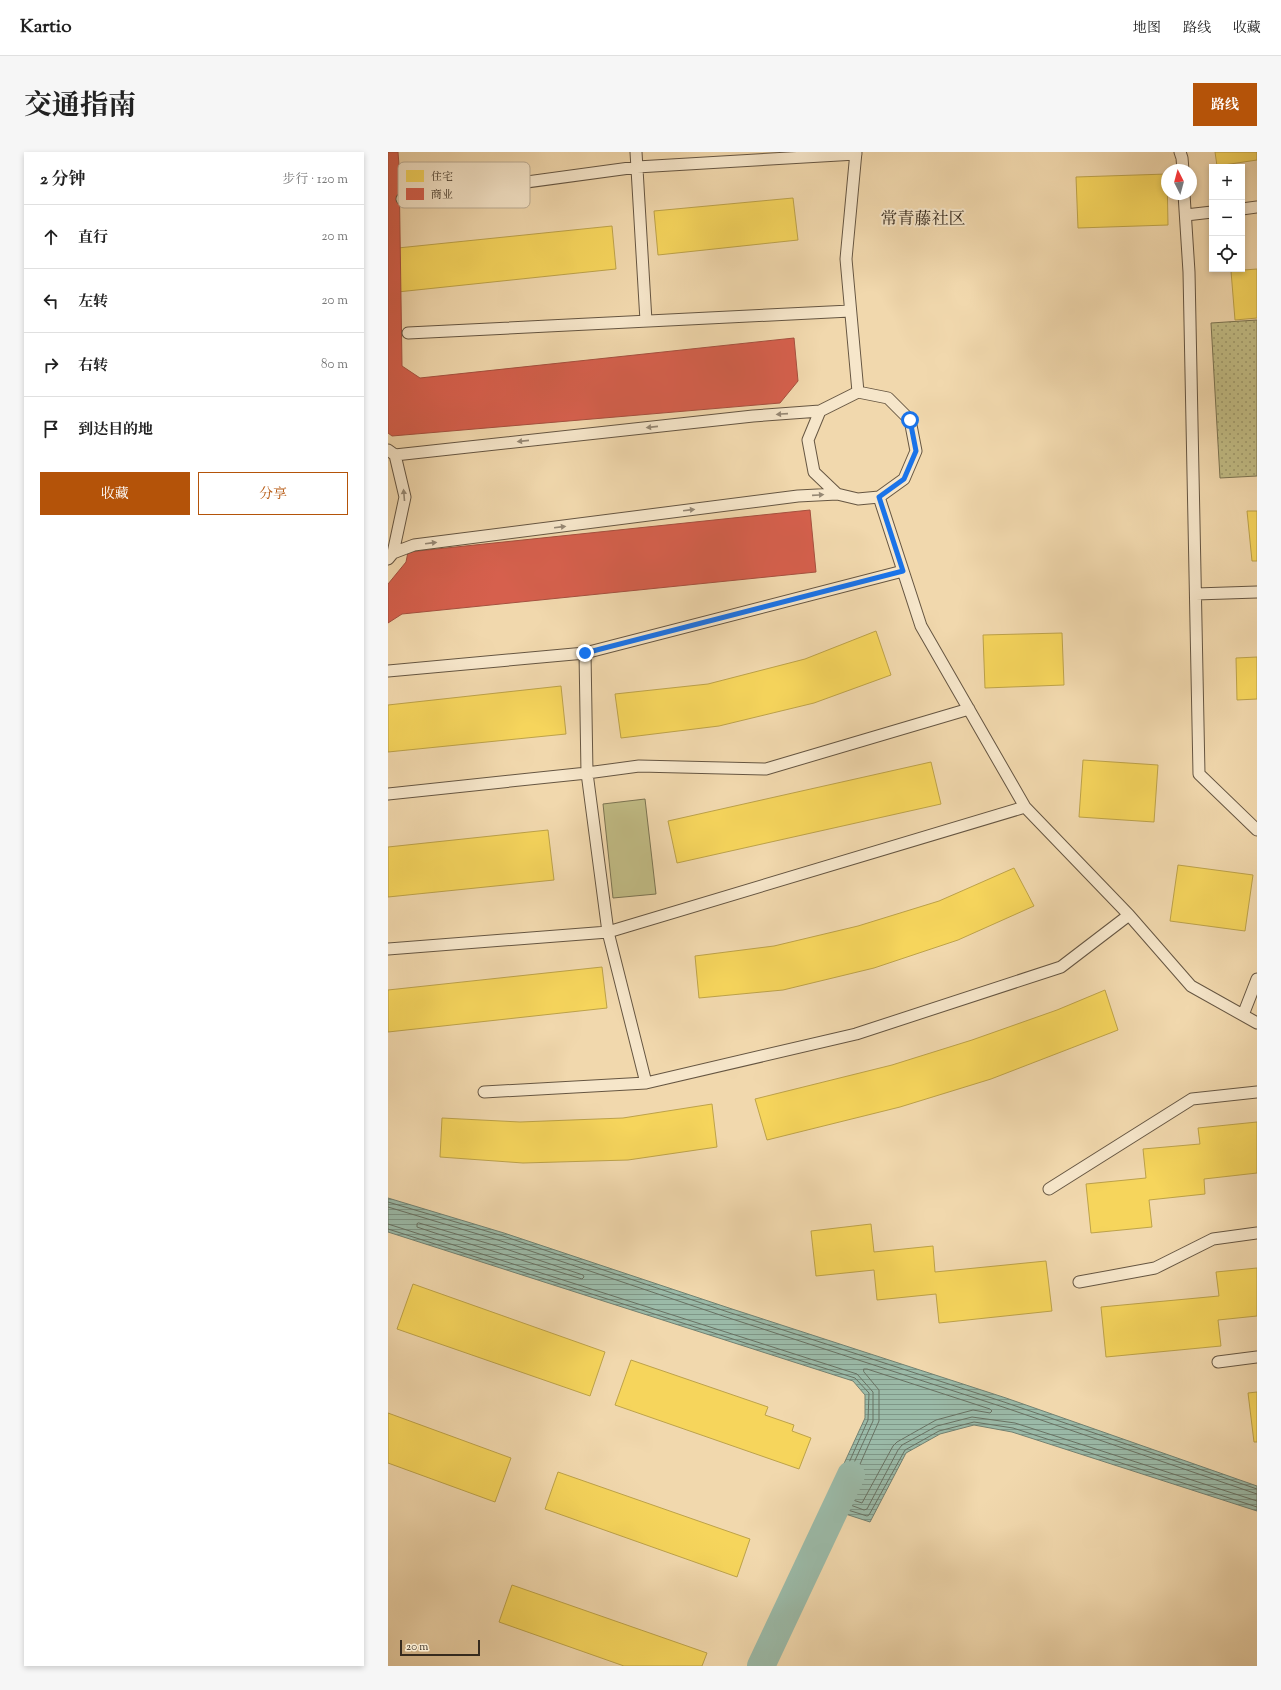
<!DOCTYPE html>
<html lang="zh">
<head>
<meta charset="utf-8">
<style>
	body { margin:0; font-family:"Sorts Mill Goudy","Noto Serif SC",serif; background:#f6f6f6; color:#222 }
	.controls { position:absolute; right:12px; top:12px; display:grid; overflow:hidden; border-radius:0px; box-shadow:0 2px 6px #0003 }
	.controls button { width:36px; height:36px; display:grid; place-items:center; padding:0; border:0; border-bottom:1px solid #e0e0e0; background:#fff; color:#222; font:20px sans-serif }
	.compass { position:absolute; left:773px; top:12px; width:36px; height:36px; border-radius:50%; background:#fff; box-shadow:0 2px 6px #0003; rotate:354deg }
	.scale { position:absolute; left:12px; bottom:10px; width:80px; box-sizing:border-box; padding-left:4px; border:2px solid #372b1e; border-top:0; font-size:11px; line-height:14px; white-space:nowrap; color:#372b1e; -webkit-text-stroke:3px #f6e6ca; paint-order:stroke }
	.stop { position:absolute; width:12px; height:12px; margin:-9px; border:3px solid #1a73e8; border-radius:50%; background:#fff }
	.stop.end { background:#1a73e8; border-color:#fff; box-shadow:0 1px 4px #0008 }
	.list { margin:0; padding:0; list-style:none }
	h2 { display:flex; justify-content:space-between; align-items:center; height:52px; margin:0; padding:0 16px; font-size:17px }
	h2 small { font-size:13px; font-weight:400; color:#767676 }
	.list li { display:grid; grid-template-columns:26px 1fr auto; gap:12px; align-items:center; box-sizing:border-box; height:64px; padding:0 16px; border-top:1px solid #e0e0e0 }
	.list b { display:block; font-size:15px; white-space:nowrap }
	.list em { font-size:13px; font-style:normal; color:#767676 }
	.actions { display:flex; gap:8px; padding:12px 16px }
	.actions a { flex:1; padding:9px 0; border:1px solid #b45309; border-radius:0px; text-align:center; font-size:14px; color:#b45309 }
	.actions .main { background:#b45309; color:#fff }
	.icon { flex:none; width:22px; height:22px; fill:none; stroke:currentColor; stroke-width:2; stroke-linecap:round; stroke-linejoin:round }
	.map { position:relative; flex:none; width:869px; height:1514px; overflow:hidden; border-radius:0px }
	header { display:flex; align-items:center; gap:24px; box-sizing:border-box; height:56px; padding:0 20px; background:#fff; border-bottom:1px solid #e0e0e0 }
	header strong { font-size:19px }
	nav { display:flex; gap:22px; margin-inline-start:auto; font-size:14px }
	.intro { display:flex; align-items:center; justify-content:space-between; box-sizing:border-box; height:96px; padding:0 24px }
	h1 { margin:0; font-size:28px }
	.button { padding:10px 18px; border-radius:0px; background:#b45309; color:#fff; font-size:14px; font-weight:700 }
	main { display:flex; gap:24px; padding:0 24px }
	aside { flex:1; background:#fff; border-radius:0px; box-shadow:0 2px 6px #0003 }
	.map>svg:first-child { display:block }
	.grass { fill:url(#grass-dots); stroke:#7c7452 }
	.pitch { fill:#c1bc85; stroke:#7c7452 }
	.water { fill:url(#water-rules); stroke:#738171 }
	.homes { fill:#f6d55c; stroke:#bda249 }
	.shops { fill:#d6604d; stroke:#a6503f }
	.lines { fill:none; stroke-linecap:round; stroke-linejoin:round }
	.shore { stroke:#697263; stroke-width:1 }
	.canal { stroke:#9bbaa8; stroke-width:28 }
	.service-casing { stroke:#665642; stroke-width:13 }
	.service { stroke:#f6e6ca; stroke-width:11 }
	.oneway { fill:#968874 }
	.route { stroke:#1a73e8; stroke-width:5 }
	.labels { text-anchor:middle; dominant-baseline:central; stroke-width:4; stroke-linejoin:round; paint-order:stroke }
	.quarter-label { font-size:17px; fill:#372b1e; stroke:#f6e6ca }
	.key { fill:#f6e6ca; stroke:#bdae96; stroke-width:1 }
	.key-label { font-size:11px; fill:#372b1e }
</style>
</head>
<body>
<header>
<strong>Kartio</strong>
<nav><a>地图</a><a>路线</a><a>收藏</a></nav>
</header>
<div class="intro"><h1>交通指南</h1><a class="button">路线</a></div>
<main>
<aside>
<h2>2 分钟<small>步行 · 120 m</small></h2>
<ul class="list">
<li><svg class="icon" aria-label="ahead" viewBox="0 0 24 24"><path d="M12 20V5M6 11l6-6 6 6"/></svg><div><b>直行</b></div><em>20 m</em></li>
<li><svg class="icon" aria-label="left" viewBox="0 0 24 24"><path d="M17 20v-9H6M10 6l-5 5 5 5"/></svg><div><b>左转</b></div><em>20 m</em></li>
<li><svg class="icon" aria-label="right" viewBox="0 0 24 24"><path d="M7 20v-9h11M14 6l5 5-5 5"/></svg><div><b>右转</b></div><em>80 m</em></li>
<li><svg class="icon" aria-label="arrive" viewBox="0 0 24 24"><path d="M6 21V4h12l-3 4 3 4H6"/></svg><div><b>到达目的地</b></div></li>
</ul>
<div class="actions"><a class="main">收藏</a><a>分享</a></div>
</aside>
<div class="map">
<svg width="869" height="1514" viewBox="0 0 869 1514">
	<defs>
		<pattern id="grass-dots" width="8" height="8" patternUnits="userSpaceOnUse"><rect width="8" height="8" fill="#c1bc85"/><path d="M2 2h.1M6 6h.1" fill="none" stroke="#9e996c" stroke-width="1.8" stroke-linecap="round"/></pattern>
		<pattern id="water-rules" width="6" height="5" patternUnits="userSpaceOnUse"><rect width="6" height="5" fill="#9bbaa8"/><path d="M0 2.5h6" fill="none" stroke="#7f9788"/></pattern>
	</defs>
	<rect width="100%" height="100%" fill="#f1d8ad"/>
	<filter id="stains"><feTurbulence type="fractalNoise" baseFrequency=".005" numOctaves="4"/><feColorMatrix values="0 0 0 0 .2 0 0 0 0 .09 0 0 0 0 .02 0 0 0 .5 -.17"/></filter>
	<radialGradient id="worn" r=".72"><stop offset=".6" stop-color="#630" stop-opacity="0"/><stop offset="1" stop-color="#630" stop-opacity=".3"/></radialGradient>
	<path class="grass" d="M869,168V324L832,326L823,171Z"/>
	<path class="pitch" d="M257,647L268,742L225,746L215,652Z"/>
	<path class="water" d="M0,1046L116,1081L341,1156L618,1246L869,1334V1359L624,1280L586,1273L552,1282L518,1301L482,1370L436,1355L477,1266V1243L465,1229L0,1080Z"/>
	<path class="homes" d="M827,0H869V8L829,14Z
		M779,22L780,73L690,76L688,25Z
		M405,46L410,88L270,103L266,59Z
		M224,74L228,117L0,141V97Z
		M869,117V166L847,168L843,119Z
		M370,192L375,239L70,273L64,227Z
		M859,359H869V409H864Z
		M394,373L399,421L32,458L27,410Z
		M488,479L503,523L426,551L331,574L233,586L227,542L320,532L417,507Z
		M674,481L676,533L597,536L595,483Z
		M869,505V547L849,548L848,506Z
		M173,534L178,582L0,600V553Z
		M695,608L770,613L766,670L691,665Z
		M543,610L553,652L289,711L280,669Z
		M160,678L166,728L0,745V695Z
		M790,713L865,723L857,779L782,769Z
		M626,716L646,754L570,788L486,816L395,838L311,846L307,804L386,794L470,774L551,749Z
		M214,815L219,856L0,880V838Z
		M717,838L730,878L603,927L512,955L379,988L367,947L504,913L584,888L669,858Z
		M324,952L329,995L240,1008L135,1011L52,1005L54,966L132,970L235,966Z
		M869,970V1021L816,1027L817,1042L761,1048L764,1075L703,1081L698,1032L758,1026L755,997L812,992L810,976Z
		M483,1072L486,1100L545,1094L547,1120L658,1109L664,1159L551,1171L548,1142L489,1148L486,1118L428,1124L423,1079Z
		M869,1116V1164L830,1168L833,1194L718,1205L713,1155L831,1144L828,1120Z
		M25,1132L217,1200L202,1244L9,1177Z
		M243,1208L380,1255L377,1263L406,1273L404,1279L423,1286L411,1317L227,1253Z
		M869,1240V1290H866L860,1241Z
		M0,1261L123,1306L107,1350L0,1311Z
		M170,1320L362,1387L349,1425L157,1357Z
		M124,1433L319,1501L314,1514H236L111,1470Z"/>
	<path class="shops" d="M0,0H10L11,13L14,214L32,226L406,186L410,229L392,251L4,284L0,281Z
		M422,358L428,420L14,462L0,471V432L18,410L20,400Z"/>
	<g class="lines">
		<path class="shore" d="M0,1050L115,1084L340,1160L616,1250L869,1337
			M0,1055L113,1089L338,1165L615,1255L869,1342
			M31,1071L112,1095L195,1123L196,1125L194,1127L47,1081L29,1075V1072Z
			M0,1072L469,1222L485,1240V1269L449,1348L476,1358L479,1357L510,1298L514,1293L549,1274L584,1265L627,1271L869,1349
			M0,1077L467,1226L481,1241L480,1268L443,1351L444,1353L479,1364L481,1363L517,1298L551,1279L586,1270L625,1276L869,1355
			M476,1217H479L602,1257L604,1259L602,1261L585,1258L548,1268L509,1290L505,1294L474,1351L459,1346L458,1344L491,1269V1238L476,1220Z"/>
		<path class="canal" d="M373,1514L463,1323"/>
		<g class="service-casing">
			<path id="service" d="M248,0L258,169
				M468,0L458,107L470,240
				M792,0L794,6L795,18
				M796,42L801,120L811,622L869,678
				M14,47L249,15L468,2
				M854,57L869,55
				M798,63L824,60
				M20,181L462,159
				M470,240L500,246L522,268L528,299L516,327L491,345L470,347L449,342L426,320L420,288L432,259Z
				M0,298L7,303L365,264L432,259
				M491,345L533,474L637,655L741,763L803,834L869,871
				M5,401L26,393L410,344L449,342
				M0,407L5,401L17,345L7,303
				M808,442L869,440
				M197,501L199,621L220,780L258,931
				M0,519L197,501L515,419
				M0,642L199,621L251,614L378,617L581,557
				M0,797L220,780L637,655
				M855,863L869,827
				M96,940L258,931L468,882L673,815L741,763
				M661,1037L804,947L869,940
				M691,1130L767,1116L825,1087L869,1081
				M830,1210L869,1205"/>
		</g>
		<use href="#service" class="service"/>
	</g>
	<defs><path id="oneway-solid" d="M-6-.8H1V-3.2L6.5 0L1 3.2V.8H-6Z"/></defs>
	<g class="oneway">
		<use href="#oneway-solid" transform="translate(394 262) rotate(176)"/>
		<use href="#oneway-solid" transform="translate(264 275) rotate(174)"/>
		<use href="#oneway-solid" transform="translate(135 289) rotate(174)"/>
		<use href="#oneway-solid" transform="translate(16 343) rotate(-95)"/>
		<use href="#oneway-solid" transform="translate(430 343) rotate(-4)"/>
		<use href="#oneway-solid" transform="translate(301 358) rotate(-7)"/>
		<use href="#oneway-solid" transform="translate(172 375) rotate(-7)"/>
		<use href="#oneway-solid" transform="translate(43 391) rotate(-7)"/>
	</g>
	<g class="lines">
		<path class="route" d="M197,501L515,419L491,345L516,327L528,299L522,268"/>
	</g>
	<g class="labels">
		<g class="quarter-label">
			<text x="535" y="68">常青藤社区</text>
		</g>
	</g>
	<rect x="10" y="10" width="132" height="46" rx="6" class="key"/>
	<rect x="18" y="18" width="18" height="12" fill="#f6d55c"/>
	<rect x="18" y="36" width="18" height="12" fill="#d6604d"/>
	<g class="key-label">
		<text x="43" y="28">住宅</text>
		<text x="43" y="46">商业</text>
	</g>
	<rect width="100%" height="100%" filter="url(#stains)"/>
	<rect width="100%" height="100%" fill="url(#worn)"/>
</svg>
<div class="controls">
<button>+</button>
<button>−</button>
<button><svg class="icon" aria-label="locate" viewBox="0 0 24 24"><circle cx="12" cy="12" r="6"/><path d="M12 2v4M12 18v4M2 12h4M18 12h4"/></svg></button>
</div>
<svg class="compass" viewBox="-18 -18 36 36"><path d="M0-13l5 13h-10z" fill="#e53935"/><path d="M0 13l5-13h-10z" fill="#767676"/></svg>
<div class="scale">20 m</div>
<div class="stop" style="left:522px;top:268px"></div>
<div class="stop end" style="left:197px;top:501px"></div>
</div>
</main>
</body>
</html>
